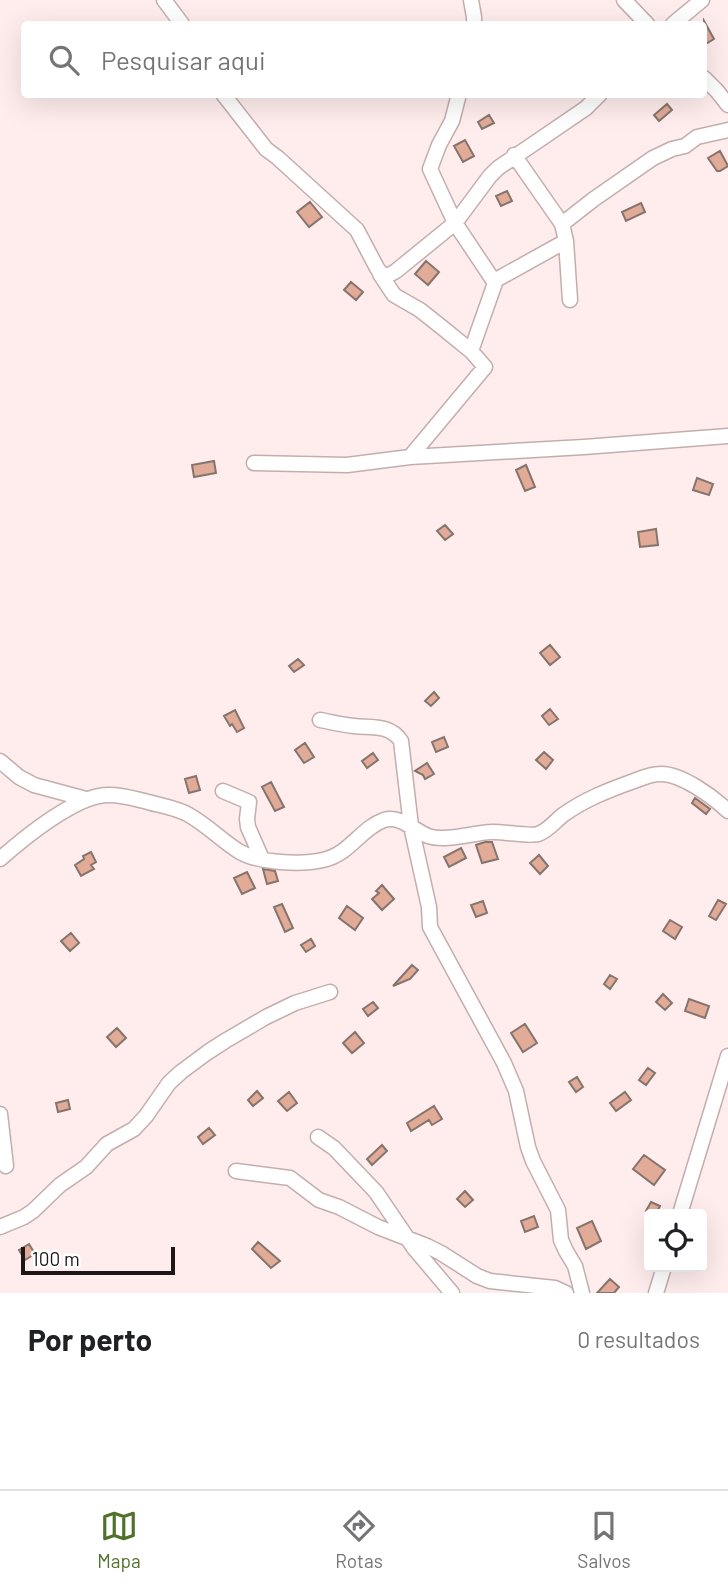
<!DOCTYPE html>
<html lang="pt">
<head>
<meta charset="utf-8">
<style>
	body { margin:0; font-family:Barlow,sans-serif; background:#f2f2f2; color:#202124 }
	.controls { position:absolute; right:21px; bottom:21px; display:grid; overflow:hidden; border-radius:7px; box-shadow:0 7px 28px #0002 }
	.controls button { width:63px; height:63px; display:grid; place-items:center; padding:0; border:0; border-bottom:2px solid #e0e0e0; background:#fff; color:#202124; font:35px sans-serif }
	.scale { position:absolute; left:21px; bottom:18px; width:154px; box-sizing:border-box; padding-left:7px; border:4px solid #1e1717; border-top:0; font-size:19px; line-height:24px; white-space:nowrap; color:#1e1717; -webkit-text-stroke:5px #fff; paint-order:stroke }
	.list { margin:0; padding:0; list-style:none }
	h2 { display:flex; justify-content:space-between; align-items:center; height:91px; margin:0; padding:0 28px; font-size:30px }
	h2 small { font-size:23px; font-weight:400; color:#757577 }
	.icon { flex:none; width:38px; height:38px; fill:none; stroke:currentColor; stroke-width:2; stroke-linecap:round; stroke-linejoin:round }
	.map { position:relative; flex:none; width:728px; height:1293px; overflow:hidden }
	.search { position:absolute; background:#fff; box-shadow:0 7px 28px #0002; left:21px; right:21px; top:21px; height:77px; display:flex; align-items:center; gap:18px; box-sizing:border-box; padding:0 24px; border-radius:7px; color:#757577; font-size:26px }
	.sheet { height:196px; background:#fff }
	nav { display:flex; justify-content:space-around; align-items:center; box-sizing:border-box; height:98px; border-top:2px solid #e0e0e0; background:#fff; font-size:19px; color:#757577 }
	nav a { display:grid; justify-items:center; gap:4px }
	nav .on { color:#4f712a }
	.map>svg:first-child { display:block }
	.building { fill:#e1ab97; stroke:#85746d; stroke-width:2 }
	.lines { fill:none; stroke-linecap:round; stroke-linejoin:round }
	.minor-casing { stroke:#c3aeae; stroke-width:17 }
	.minor { stroke:#fff; stroke-width:14 }
</style>
</head>
<body>
<div class="map">
<svg width="728" height="1293" viewBox="0 0 728 1293">
	<rect width="100%" height="100%" fill="#feedec"/>
	<path class="building" d="M704,21L714,39L704,45Z
		M667,104L672,110L659,121L654,115Z
		M489,115L494,123L482,129L478,122Z
		M465,140L474,156L463,162L454,146Z
		M720,151L728,166L720,171H717L708,158Z
		M507,191L512,201L501,206L496,196Z
		M310,202L322,217L309,227L297,212Z
		M641,203L645,212L626,221L622,212Z
		M426,261L439,272L428,285L415,274Z
		M351,282L363,292L356,300L344,290Z
		M214,461L216,473L194,477L192,465Z
		M526,465L535,487L525,491L516,470Z
		M697,478L713,484L709,495L693,490Z
		M445,525L453,534L445,540L437,531Z
		M656,529L658,545L640,547L638,532Z
		M550,645L560,657L550,665L540,653Z
		M298,659L304,665L294,672L289,666Z
		M434,692L439,698L431,706L425,701Z
		M550,709L558,719L549,725L542,716Z
		M235,710L244,728L237,732L232,724L230,726L224,716Z
		M444,737L448,747L436,752L432,742Z
		M305,743L314,757L304,763L295,750Z
		M544,752L553,760L546,769L536,760Z
		M373,753L378,760L367,768L362,761Z
		M427,763L434,774L425,779L423,775L415,771Z
		M196,776L200,790L189,793L185,779Z
		M271,782L284,807L275,811L262,787Z
		M695,798L710,809L706,814L692,803Z
		M485,842H492L498,859L482,863L476,845Z
		M461,848L466,858L449,867L444,857Z
		M91,852L96,862L91,865L94,869L81,876L75,865L84,859L83,856Z
		M539,855L548,866L540,874L530,863Z
		M263,869L275,871L278,881L267,884Z
		M247,872L255,888L242,894L234,878Z
		M382,885L394,899L382,910L372,899L379,893L376,891Z
		M718,900L726,904L716,920L709,916Z
		M483,901L487,913L476,917L471,905Z
		M282,904L293,928L285,932L274,907Z
		M347,906L363,918L355,930L339,918Z
		M670,920L682,927L675,939L663,931Z
		M71,933L79,943L70,951L61,941Z
		M311,939L315,946L306,952L301,945Z
		M412,965L418,970L410,979L393,986Z
		M610,975L617,979L610,989L604,984Z
		M663,994L672,1003L665,1010L656,1002Z
		M689,999L709,1006L705,1018L685,1011Z
		M373,1002L378,1008L368,1016L363,1009Z
		M525,1024L537,1043L523,1052L511,1033Z
		M117,1028L126,1038L116,1047L107,1037Z
		M355,1032L364,1043L352,1053L343,1043Z
		M648,1068L655,1073L646,1085L639,1080Z
		M577,1077L583,1087L576,1092L569,1082Z
		M257,1091L263,1098L253,1106L248,1100Z
		M289,1092L297,1103L287,1111L278,1101Z
		M625,1092L631,1100L616,1111L610,1103Z
		M68,1100L70,1109L58,1112L56,1103Z
		M434,1106L442,1119L432,1125L429,1120L411,1131L407,1123Z
		M209,1128L215,1135L203,1144L198,1137Z
		M382,1145L387,1151L372,1165L367,1159Z
		M644,1155L665,1170L654,1185L633,1169Z
		M465,1191L473,1200L465,1207L457,1199Z
		M651,1202L660,1206L656,1214L646,1211Z
		M534,1216L538,1227L525,1232L521,1221Z
		M592,1221L601,1241L586,1249L577,1228Z
		M258,1242L280,1261L271,1268L252,1249Z
		M29,1244L35,1254L25,1260L19,1250Z
		M610,1279L619,1287L614,1293H597Z"/>
	<g class="lines">
		<g class="minor-casing">
			<path id="minor" d="M164,0L182,24
				M471,0L474,17V24
				M624,0L647,24
				M673,24L702,0
				M704,78L717,91L728,105
				M223,94L266,149L278,158L357,230L377,268C383,277 387,277 396,271L455,223L490,176L498,168L586,108L600,94
				M459,94L452,121L439,145L430,169L455,223L495,283L471,351
				M514,155L562,224L566,241L570,300
				M562,224L594,199L653,158L672,149L685,146L697,137L728,130
				M380,274L394,295L420,310L444,329L471,351L485,367L410,457
				M494,281L566,241
				M254,463L347,465L410,457L584,447L728,436
				M320,720C331,722 343,725 354,726C371,728 390,724 401,741L411,826L429,907L430,927L504,1063L516,1091L528,1147L533,1161L558,1210L561,1240L566,1251L575,1266L582,1293
				M0,761L19,777L34,785L86,799
				M223,791L249,802L247,819L248,827L262,859
				M0,859C24,838 75,796 107,795C121,794 135,799 148,802C162,806 177,808 189,815C207,825 222,841 240,852C260,863 301,865 323,860C349,855 361,828 384,820C400,815 415,831 428,836C445,842 472,833 491,832C502,831 530,837 538,834C548,831 555,821 563,815C585,799 609,790 634,781C642,778 651,774 660,774C681,773 713,797 728,811
				M0,1114L6,1166
				M318,1137L334,1148L376,1192L414,1248L452,1293
				M236,1171L290,1178L319,1200L339,1207L378,1227L427,1246L441,1253L477,1276L490,1281L555,1288L566,1293
				M680,1214L728,1056
				M0,1227L24,1217L33,1211L60,1185L86,1167L107,1144L134,1129L146,1116L169,1083L181,1072L208,1052L225,1041L266,1017L295,1003L330,992
				M656,1293L664,1267"/>
		</g>
		<use href="#minor" class="minor"/>
	</g>
</svg>
<div class="controls">
<button><svg class="icon" aria-label="locate" viewBox="0 0 24 24"><circle cx="12" cy="12" r="6"/><path d="M12 2v4M12 18v4M2 12h4M18 12h4"/></svg></button>
</div>
<div class="scale">100 m</div>
<div class="search"><svg class="icon" aria-label="search" viewBox="0 0 24 24"><circle cx="10" cy="10" r="6"/><path d="M15 15l6 6"/></svg>Pesquisar aqui</div>
</div>
<section class="sheet">
<h2>Por perto<small>0 resultados</small></h2>
<ul class="list">
</ul>
</section>
<nav>
<a class="on"><svg class="icon" aria-label="map" viewBox="0 0 24 24"><path d="M3 6l6-2 6 2 6-2v14l-6 2-6-2-6 2zM9 4v14M15 6v14"/></svg>Mapa</a>
<a><svg class="icon" aria-label="directions" viewBox="0 0 24 24"><path d="M12 3l9 9-9 9-9-9zM9 14v-3h6M13 9l2 2-2 2"/></svg>Rotas</a>
<a><svg class="icon" aria-label="saved" viewBox="0 0 24 24"><path d="M7 4h10v16l-5-4-5 4z"/></svg>Salvos</a>
</nav>
</body>
</html>
